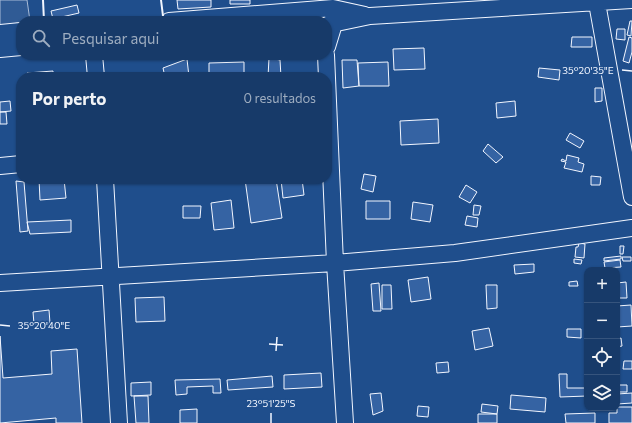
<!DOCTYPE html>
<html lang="pt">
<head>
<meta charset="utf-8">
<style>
	body { margin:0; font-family:Commissioner,sans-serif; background:#20416f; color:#f1f3f6 }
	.controls { position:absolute; right:12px; bottom:12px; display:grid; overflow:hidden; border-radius:8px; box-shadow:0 1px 3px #0004 }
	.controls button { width:36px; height:36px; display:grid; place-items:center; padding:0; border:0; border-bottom:1px solid #36547d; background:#173a69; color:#f1f3f6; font:20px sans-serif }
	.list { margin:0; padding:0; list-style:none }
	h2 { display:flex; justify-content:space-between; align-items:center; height:52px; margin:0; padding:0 16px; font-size:17px }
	h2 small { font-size:13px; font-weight:400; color:#9eadc0 }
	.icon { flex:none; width:22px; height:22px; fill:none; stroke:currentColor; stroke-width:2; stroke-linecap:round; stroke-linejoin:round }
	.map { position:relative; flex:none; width:632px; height:423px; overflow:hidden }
	.search { position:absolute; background:#173a69; box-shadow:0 1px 3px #0004; left:16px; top:16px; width:316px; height:44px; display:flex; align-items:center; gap:10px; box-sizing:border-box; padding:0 14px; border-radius:16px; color:#9eadc0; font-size:15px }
	.panel { position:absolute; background:#173a69; box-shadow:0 1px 3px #0004; left:16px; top:72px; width:316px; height:112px; border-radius:16px }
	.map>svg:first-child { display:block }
	.built { fill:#305b95; stroke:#a8bbd7 }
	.building { fill:#3563a3; stroke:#f2f6ff }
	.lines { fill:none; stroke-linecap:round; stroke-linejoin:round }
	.minor-casing { stroke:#f2f6ff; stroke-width:18 }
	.minor { stroke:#1f4e8c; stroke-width:16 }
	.wall { stroke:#f2f6ff; stroke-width:2 }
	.ticks { fill:none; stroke:#f2f6ff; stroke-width:1.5 }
	.ticks-label { font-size:10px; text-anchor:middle; fill:#f2f6ff; stroke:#1f4e8c; stroke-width:3; stroke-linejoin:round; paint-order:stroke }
</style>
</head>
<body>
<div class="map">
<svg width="632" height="423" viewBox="0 0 632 423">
	<rect width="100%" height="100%" fill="#1f4e8c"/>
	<path class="built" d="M0,0H27L30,21L0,26Z"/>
	<path class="building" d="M177,0H211V7L178,9Z
		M230,0H250V4H230Z
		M77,5L79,13L53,19L51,11Z
		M630,21H632L631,36L627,35Z
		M617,29H625V40L616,39Z
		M572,37H592V47H571Z
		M629,37L632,38V52L629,63L623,61Z
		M424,48L425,69L394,70L393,49Z
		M269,58L280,60L281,77H268Z
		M187,59L189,77H165L163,68Z
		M342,60H357L359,86L343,88Z
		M244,62V77H209V63Z
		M388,62L389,86H359L358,63Z
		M539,68L560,70L559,80L538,77Z
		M53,71V77H27V73Z
		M595,88H602V101L595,102Z
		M10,101L11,111L0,112V102Z
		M515,101L516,116L497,118L496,103Z
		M0,112H6L7,124H0Z
		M438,119L439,143L401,145L400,121Z
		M570,133L584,141L580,148L566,140Z
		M488,144L503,157L496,163L483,151Z
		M567,155L579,158L578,162L584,164L582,172L564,168L566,162L561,161L562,159L566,161Z
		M364,174L376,176L373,192L361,189Z
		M591,176L601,177L600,185H591Z
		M39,179H64L66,198L40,200Z
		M245,179H276L282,218L251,223Z
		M281,179H302L304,195L283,198Z
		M16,181L24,182L28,231L20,232Z
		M466,185L477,192L470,203L459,197Z
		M231,200L234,228L214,230L211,203Z
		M366,201H390V219H366Z
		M413,202L433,205L430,222L411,219Z
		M474,205L481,206L479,215H473Z
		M183,206H201L200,218H183Z
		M467,216L478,218L477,227L465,225Z
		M71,220V232L30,234L27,222Z
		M579,243L585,244L584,258L575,257L576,247H578Z
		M620,246H624L623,254H620Z
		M621,256V259L604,261V258Z
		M622,257H631V261H623Z
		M574,259L582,260L581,264L574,263Z
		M620,260L621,267L605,268L604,262Z
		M534,264V272L515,274L514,265Z
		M428,277L431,299L411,302L408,280Z
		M577,281L578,286H569V282Z
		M626,282L627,298H617V283Z
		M379,283L381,311H373L371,284Z
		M382,285H391L392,309H382Z
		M486,285H497V308L487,309Z
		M164,297L165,321L136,322L135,298Z
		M631,305L632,326L617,327V306Z
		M49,310L50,323L34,324L33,312Z
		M489,328L493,346L475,350L472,331Z
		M567,329H581V338L567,337Z
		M0,336L3,378L52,374L51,351L77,349L82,423H56V418L0,423Z
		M621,338L622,346L617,347V339Z
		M624,361H632V369H623Z
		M448,362L449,372L437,373L436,363Z
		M321,373L322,387L284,389V375Z
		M559,374H567V388H587V396L560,397Z
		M272,376L273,387L228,390L227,380Z
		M220,379L221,393H213V386L187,387V394L176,395L175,380Z
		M151,382V395L131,396V383Z
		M617,385H627V392H617Z
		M381,393L383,411L373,415L370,394Z
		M632,393V403L617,404V394Z
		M511,395L546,398L545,412L510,409Z
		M134,396H148L149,423H136Z
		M482,404L498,406L497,414L481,412Z
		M418,406L429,407L428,417L417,416Z
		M617,407H632V423H609V413H617Z
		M197,409V423H180V410Z
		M595,413V423H566L565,414Z
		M478,414H497V423H478Z"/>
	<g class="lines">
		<g class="minor-casing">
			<path id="minor" d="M597,3L632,197
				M169,21L333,8L365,15
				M327,25L370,16L632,0
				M0,33L21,31
				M327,47L334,24L333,14
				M0,49L21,47
				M94,55L96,77
				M326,55L335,263L345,423
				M0,166L21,164
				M105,179L119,423
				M0,283L335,263L455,253L632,228"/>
		</g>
		<use href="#minor" class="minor"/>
		<path class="wall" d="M43,0L44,21
			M161,0L163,16"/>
	</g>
	<path class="ticks" d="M622,70L632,71M0,325L10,326M269,344L283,345M276,351L277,337M271,423V413"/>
	<g class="ticks-label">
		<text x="588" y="74">35°20'35"E</text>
		<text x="44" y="329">35°20'40"E</text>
		<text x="271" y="407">23°51'25"S</text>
	</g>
</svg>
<div class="controls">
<button>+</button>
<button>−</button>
<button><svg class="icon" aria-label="locate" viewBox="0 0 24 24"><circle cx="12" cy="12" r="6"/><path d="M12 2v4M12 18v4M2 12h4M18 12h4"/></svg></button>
<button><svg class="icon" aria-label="layers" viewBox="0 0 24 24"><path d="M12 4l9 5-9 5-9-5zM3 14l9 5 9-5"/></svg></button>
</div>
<div class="search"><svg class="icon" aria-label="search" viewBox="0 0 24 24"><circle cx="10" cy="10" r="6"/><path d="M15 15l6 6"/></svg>Pesquisar aqui</div>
<section class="panel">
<h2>Por perto<small>0 resultados</small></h2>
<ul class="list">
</ul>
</section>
</div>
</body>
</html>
